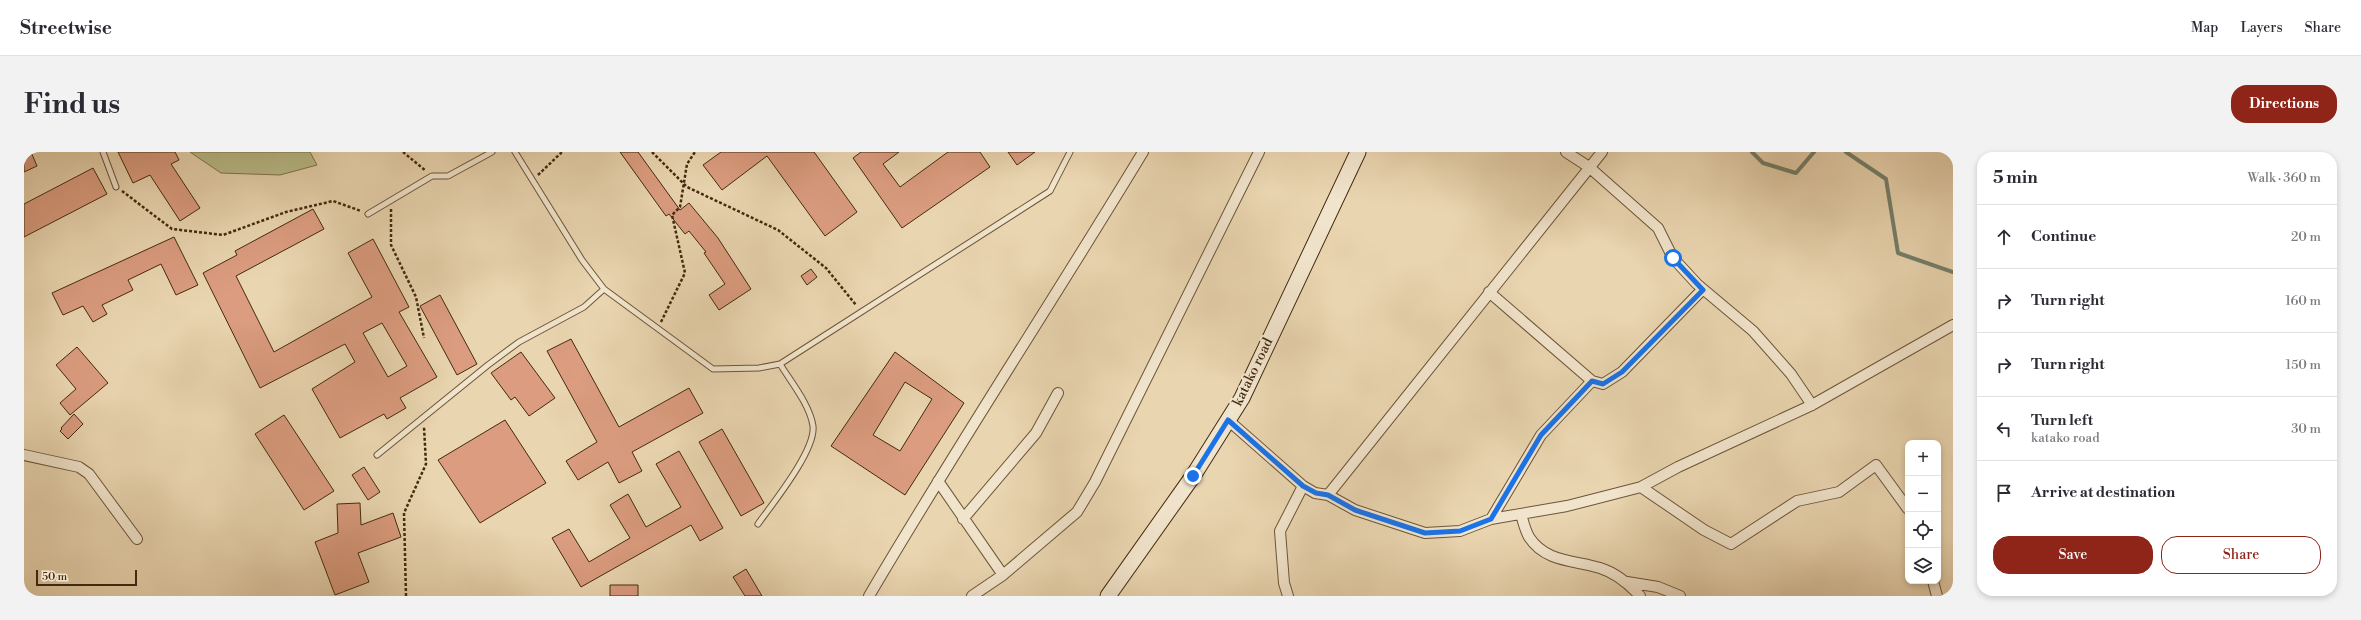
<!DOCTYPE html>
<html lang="en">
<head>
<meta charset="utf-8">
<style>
	body { margin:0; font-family:"Libre Bodoni",serif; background:#f2f2f3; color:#2b2b33 }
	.controls { position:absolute; right:12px; bottom:12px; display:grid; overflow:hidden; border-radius:8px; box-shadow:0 2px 6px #0003 }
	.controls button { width:36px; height:36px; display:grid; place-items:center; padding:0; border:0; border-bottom:1px solid #e1e1e2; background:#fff; color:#2b2b33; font:20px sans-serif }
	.scale { position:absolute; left:12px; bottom:10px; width:101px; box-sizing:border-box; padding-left:4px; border:2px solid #432a0f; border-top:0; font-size:11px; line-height:14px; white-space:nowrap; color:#432a0f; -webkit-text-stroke:3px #f1e4cc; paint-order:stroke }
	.stop { position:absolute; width:12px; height:12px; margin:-9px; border:3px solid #1a73e8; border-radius:50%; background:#fff }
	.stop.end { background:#1a73e8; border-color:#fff; box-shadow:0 1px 4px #0008 }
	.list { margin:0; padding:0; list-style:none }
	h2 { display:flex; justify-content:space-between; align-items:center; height:52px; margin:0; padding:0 16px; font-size:17px }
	h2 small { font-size:13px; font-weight:400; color:#7c7c81 }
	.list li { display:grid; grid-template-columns:26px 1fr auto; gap:12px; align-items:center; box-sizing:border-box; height:64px; padding:0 16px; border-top:1px solid #e1e1e2 }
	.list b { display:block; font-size:15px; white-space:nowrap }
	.list p { margin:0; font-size:13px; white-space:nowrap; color:#7c7c81 }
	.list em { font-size:13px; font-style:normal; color:#7c7c81 }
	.actions { display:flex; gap:8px; padding:12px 16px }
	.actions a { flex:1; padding:9px 0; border:1px solid #8f2418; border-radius:16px; text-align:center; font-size:14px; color:#8f2418 }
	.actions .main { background:#8f2418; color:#fff }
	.icon { flex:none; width:22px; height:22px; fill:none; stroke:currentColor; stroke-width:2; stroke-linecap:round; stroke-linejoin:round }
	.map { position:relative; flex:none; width:1929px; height:444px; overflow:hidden; border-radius:16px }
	header { display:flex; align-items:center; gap:24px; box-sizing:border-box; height:56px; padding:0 20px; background:#fff; border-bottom:1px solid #e1e1e2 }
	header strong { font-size:19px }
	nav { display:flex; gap:22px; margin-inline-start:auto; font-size:14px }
	.intro { display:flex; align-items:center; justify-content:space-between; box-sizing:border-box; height:96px; padding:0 24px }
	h1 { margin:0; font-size:28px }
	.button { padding:10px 18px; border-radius:16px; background:#8f2418; color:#fff; font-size:14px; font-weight:700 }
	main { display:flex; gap:24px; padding:0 24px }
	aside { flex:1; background:#fff; border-radius:16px; box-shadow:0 2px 6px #0003 }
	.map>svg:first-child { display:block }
	.green { fill:#b9bd8a; stroke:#7e744c }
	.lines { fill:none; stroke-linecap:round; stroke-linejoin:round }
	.stream { stroke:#75806d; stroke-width:4 }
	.building { fill:#db9c7f; stroke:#432a0f; fill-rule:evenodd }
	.lane-casing { stroke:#6c5537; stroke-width:7 }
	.street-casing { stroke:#6c5537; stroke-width:12 }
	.secondary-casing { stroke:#432a0f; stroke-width:17 }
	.path { stroke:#432a0f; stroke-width:2.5; stroke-dasharray:3 2; stroke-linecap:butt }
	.lane { stroke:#f1e4cc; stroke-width:5 }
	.street { stroke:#f1e4cc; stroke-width:10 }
	.secondary { stroke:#f1e4cc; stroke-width:15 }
	.route { stroke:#1a73e8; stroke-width:5 }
	.labels { text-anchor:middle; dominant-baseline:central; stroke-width:4; stroke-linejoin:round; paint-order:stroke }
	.street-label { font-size:14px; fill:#432a0f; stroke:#f1e4cc }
</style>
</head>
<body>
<header>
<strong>Streetwise</strong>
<nav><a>Map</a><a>Layers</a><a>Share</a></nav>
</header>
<div class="intro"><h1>Find us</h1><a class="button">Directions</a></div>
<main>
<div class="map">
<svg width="1929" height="444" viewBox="0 0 1929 444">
	<rect width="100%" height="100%" fill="#e9d5b0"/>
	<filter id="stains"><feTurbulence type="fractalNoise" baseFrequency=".005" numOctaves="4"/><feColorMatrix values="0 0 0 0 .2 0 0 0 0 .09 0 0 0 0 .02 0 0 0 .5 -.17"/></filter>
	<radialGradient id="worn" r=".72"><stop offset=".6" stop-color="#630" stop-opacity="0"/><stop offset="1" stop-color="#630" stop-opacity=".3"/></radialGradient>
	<path class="green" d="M166,0H286L293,13L256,23L197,21Z"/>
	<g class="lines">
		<path class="stream" d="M1728,0L1739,11L1772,21L1790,0
			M1822,0L1862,27L1874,101L1929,120"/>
	</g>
	<path class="building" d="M0,0H7L13,14L0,20Z
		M94,0H151L155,8L147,12L176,56L156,69L126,23L109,31Z
		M596,0H614L656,58L665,51L694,86L727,137L695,158L685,143L701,132L680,101L682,100L665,79L661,82L645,62L642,64Z
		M697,0H790L833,60L801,84L743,4L698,38L679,13Z
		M837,0H875L859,12L876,35L924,0H956L966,15L878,76L829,6Z
		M984,0H1011L993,13Z
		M69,16L83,42L0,85V52Z
		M289,57L300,77L212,124L250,200L348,145L324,101L349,87L385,155L375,160L413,225L376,246L382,256L363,267L360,262L316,286L288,237L331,210L321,192L236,236L179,121L213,103L211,99ZM358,171L383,214L364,225L339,181Z
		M150,85L174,133L152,143L137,112L104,128L109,138L78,153L83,162L69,170L59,154L39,163L28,141Z
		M787,117L793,125L783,133L777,124Z
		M416,143L453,212L433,223L396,154Z
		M547,187L595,275L665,236L679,261L608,300L618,319L595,331L584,310L554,328L542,309L573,290L523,199Z
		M53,195L84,231L46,263L36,251L52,237L32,213Z
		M497,200L531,246L505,264L491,245L487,248L467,221Z
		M871,200L940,251L881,343L807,294ZM881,230L908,247L876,299L849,283Z
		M50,262L59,272L44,287L36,279L38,277L37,276Z
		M260,263L310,339L280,358L231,282Z
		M481,268L522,331L456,371L414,308Z
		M698,277L740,351L717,364L675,290Z
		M655,299L699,376L676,389L667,373L557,435L528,386L545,377L565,410L606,386L586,353L604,342L622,375L657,355L632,312Z
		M340,315L356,340L344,348L328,323Z
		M336,351L337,373L369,361L377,385L334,401L345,430L311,443L291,390L314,381L313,352Z
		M722,417L738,444H721L709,425Z
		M586,433H614V444H586Z"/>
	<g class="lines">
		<g class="lane-casing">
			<path id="lane" d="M79,0L92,35
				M491,0L558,108L580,137L689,217L735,216L756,212L1026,39L1046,0
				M344,62L408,24H424L468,0
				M353,303L464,213L495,190L560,155L580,137
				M734,372C749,351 792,298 789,274C786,253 767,230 756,212"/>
		</g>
		<g class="street-casing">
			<path id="street" d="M1542,0L1565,15L1634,76L1649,106L1673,132L1729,179L1767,222L1788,253
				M1465,140L1568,229
				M1204,268L1279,334L1291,341L1304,343L1331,358L1401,381L1436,379L1467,367L1543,354L1617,335L1654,315L1788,253L1929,173
				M0,303L55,315L65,322L113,387
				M914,329L979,423
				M1617,335L1680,378L1707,392L1773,349L1815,340L1852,313L1884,357
				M1304,343L1578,0
				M1497,362C1499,369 1501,378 1505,385C1522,411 1551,408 1576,416C1592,421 1605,432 1616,444
				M939,367L1012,281L1034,241
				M1467,367L1517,283L1568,229L1579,232L1598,220L1679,137
				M1909,429L1913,444
				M1603,430L1634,435L1656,444
				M845,444C933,294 1029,149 1119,0
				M948,444L979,423L1053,360L1071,330L1235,0
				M1264,444L1260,431L1256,379L1279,334"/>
		</g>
		<g class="secondary-casing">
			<path id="secondary" d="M1084,444L1169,324L1218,246L1334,0"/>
		</g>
		<path class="path" d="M379,0L402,19
			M628,0L663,35L754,78L802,116L832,153
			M514,23L538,0
			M98,39L148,77L199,83L262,60L309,49L337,59
			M367,57V93L392,145L400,186
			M637,170L661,121L648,63L656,55L663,12L671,0
			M382,444L380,361L402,312L400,275"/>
		<use href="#lane" class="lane"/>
		<use href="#street" class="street"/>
		<use href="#secondary" class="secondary"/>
	</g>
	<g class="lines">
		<path class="route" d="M1169,324L1204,268L1279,334L1292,341L1304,343L1331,358L1401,381L1436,379L1467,367L1517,283L1568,229L1579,232L1598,220L1679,138L1649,106"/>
	</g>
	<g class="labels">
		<g class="street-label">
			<text transform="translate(1229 220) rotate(-64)">katako road</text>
		</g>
	</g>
	<rect width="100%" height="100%" filter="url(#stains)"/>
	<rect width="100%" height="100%" fill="url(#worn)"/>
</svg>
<div class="controls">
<button>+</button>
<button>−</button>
<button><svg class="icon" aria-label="locate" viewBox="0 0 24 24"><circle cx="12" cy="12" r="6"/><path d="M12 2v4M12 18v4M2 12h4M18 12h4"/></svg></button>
<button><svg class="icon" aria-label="layers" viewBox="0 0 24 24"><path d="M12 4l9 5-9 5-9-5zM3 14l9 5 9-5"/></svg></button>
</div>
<div class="scale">50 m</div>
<div class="stop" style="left:1649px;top:106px"></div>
<div class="stop end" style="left:1169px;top:324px"></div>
</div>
<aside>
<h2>5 min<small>Walk · 360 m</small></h2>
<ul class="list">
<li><svg class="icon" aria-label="ahead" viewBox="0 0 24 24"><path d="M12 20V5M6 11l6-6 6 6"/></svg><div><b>Continue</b></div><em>20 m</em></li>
<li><svg class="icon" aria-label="right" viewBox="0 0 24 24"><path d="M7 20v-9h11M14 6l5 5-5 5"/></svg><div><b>Turn right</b></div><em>160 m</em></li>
<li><svg class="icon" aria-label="right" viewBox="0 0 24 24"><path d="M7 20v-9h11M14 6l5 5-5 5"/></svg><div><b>Turn right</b></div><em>150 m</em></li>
<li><svg class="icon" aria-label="left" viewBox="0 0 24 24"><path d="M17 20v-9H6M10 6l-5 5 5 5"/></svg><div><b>Turn left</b><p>katako road</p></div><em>30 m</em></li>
<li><svg class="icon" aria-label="arrive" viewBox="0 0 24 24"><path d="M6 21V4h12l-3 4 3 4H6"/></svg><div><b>Arrive at destination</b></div></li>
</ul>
<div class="actions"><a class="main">Save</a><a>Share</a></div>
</aside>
</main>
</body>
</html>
